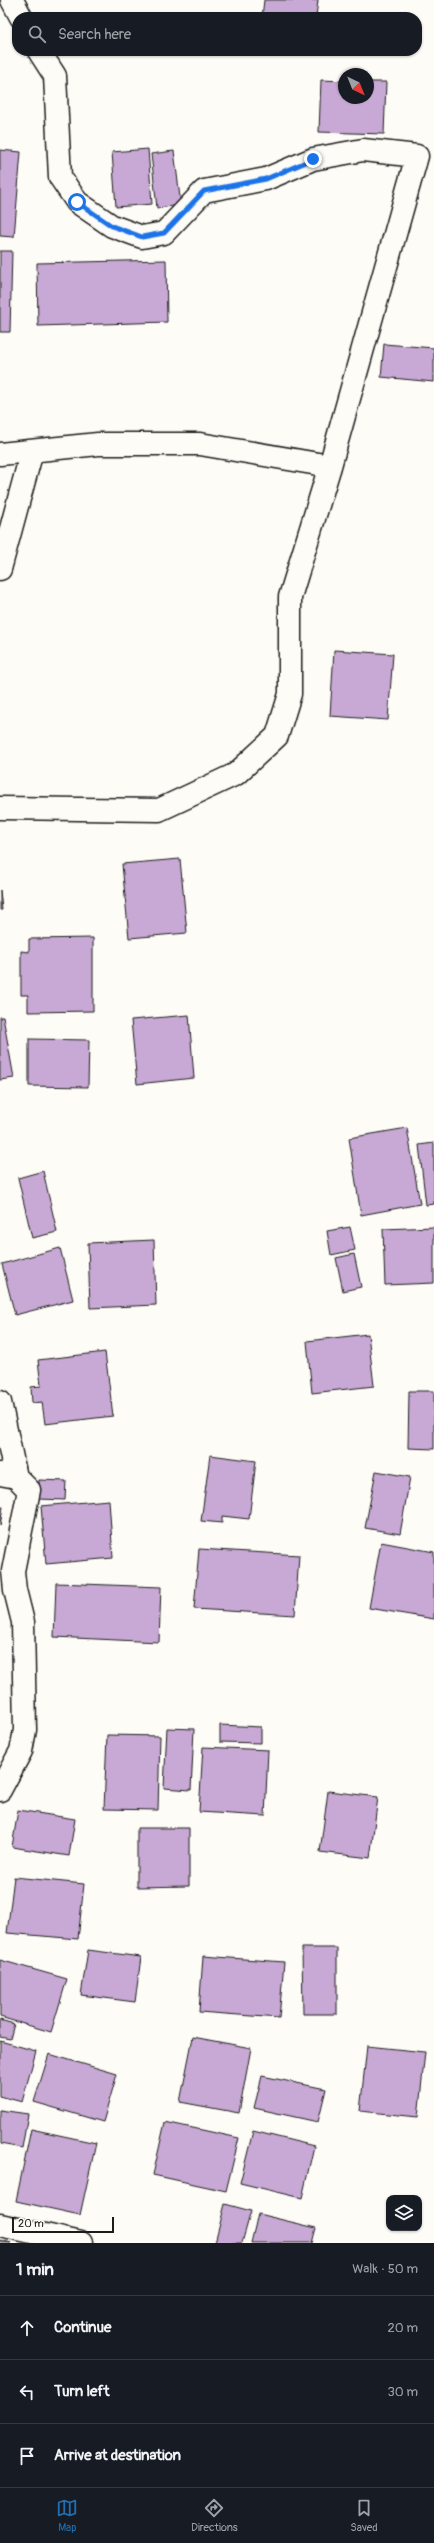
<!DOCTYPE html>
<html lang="en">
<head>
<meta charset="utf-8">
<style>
	body { margin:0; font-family:Pangolin,sans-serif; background:#242831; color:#f1f3f6 }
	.controls { position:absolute; right:12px; bottom:12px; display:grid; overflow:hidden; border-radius:8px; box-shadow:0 1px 3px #0004 }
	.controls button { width:36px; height:36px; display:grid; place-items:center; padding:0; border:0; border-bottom:1px solid #363941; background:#171b24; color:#f1f3f6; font:20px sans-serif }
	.compass { position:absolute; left:338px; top:68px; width:36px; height:36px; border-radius:50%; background:#171b24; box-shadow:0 1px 3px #0004; rotate:137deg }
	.scale { position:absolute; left:12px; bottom:10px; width:102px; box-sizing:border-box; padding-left:4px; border:2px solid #1c1c1c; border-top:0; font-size:11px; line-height:14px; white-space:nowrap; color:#1c1c1c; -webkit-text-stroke:3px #fdfcf7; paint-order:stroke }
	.stop { position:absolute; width:12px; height:12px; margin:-9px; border:3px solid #1a73e8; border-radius:50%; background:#fff }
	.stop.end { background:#1a73e8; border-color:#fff; box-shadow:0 1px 4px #0008 }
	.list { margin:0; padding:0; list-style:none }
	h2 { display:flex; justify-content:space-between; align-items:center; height:52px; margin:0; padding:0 16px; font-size:17px }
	h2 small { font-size:13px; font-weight:400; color:#9ea1a6 }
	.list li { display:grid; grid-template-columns:26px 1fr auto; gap:12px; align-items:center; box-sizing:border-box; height:64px; padding:0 16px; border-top:1px solid #363941 }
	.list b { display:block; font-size:15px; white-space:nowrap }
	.list em { font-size:13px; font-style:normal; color:#9ea1a6 }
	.icon { flex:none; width:22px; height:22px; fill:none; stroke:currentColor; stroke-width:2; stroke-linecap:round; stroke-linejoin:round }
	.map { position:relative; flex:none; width:434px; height:2243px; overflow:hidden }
	.search { position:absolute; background:#171b24; box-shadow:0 1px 3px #0004; left:12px; right:12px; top:12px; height:44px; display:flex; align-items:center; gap:10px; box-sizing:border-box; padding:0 14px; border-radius:16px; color:#9ea1a6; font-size:15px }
	.sheet { height:244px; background:#171b24 }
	nav { display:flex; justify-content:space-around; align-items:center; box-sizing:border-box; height:56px; border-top:1px solid #363941; background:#171b24; font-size:11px; color:#9ea1a6 }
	nav a { display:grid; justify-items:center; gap:2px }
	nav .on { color:#1f6fb2 }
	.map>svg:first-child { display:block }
	.building { fill:#c8a9d5; stroke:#1c1c1c }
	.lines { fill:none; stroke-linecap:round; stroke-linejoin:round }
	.minor-casing { stroke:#1c1c1c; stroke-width:25 }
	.minor { stroke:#fdfcf7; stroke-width:22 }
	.route { stroke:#1a73e8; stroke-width:5 }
</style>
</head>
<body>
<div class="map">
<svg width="434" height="2243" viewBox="0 0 434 2243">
	<rect width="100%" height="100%" fill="#fdfcf7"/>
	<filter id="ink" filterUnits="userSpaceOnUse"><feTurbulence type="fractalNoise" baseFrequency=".025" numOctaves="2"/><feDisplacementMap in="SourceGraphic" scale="8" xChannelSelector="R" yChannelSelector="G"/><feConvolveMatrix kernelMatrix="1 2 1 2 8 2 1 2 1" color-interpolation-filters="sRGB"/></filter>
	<g filter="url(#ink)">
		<path class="building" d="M264,0H318L316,17H262Z
			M321,80L344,81V98H368V82H386L384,134L319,132Z
			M148,149L152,204L116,207L112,152Z
			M0,150L21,152L14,237L0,236Z
			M174,151L181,205L157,208L151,154Z
			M0,251H12L10,332H0Z
			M166,260L167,322L38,326L37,263Z
			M384,344L434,348V382L381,377Z
			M334,650L393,654L388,720L330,716Z
			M180,859L187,933L129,938L122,864Z
			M0,890L2,910H0Z
			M93,938V1011L28,1012V995H21V951L29,952V939Z
			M189,1015L194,1078L137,1084L131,1020Z
			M0,1017H3L14,1078L0,1080Z
			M29,1039L89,1040L88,1087L29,1086Z
			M407,1128L420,1204L361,1215L349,1138Z
			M434,1143V1204L426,1205L419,1145Z
			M43,1171L57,1232L32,1238L18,1178Z
			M350,1227L355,1250L331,1255L327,1231Z
			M434,1227V1283L385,1285L383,1229Z
			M154,1240L156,1305L90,1308L88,1243Z
			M60,1248L73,1300L15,1315L2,1264Z
			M354,1254L361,1287L343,1291L336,1258Z
			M368,1334L374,1386L312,1393L307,1341Z
			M105,1352L113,1416L45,1424L42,1402L32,1403L31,1387L41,1386L38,1360Z
			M409,1391H434V1449L408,1448Z
			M210,1455L256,1461L249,1519L222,1516V1523L201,1521Z
			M376,1471L410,1477L400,1534L365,1528Z
			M39,1480L66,1481L65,1500L39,1499Z
			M109,1500L113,1558L46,1564L41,1506Z
			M0,1507H3L0,1526Z
			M381,1542L434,1552V1619L369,1608Z
			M199,1549L299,1555L295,1615L194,1609Z
			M56,1583L161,1587L159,1642L54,1637Z
			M220,1725L261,1727V1743L220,1742Z
			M167,1728L194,1729L191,1790L164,1788Z
			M107,1735L160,1736L158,1810L104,1809Z
			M203,1747L268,1750L265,1816L199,1812Z
			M328,1791L378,1797L370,1858L320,1852Z
			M18,1810L75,1819L69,1856L12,1847Z
			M137,1828H189V1886L137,1887Z
			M14,1877L84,1884L78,1939L7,1933Z
			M302,1948H337V2014H303Z
			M88,1950L141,1957L135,2002L81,1995Z
			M203,1956L284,1962L279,2018L199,2012Z
			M0,1960L67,1979L51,2032L0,2017Z
			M0,2020L14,2024L10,2039L0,2037Z
			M193,2037L251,2048L239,2113L180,2102Z
			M0,2041L36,2051L22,2102L0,2096Z
			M367,2046L425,2052L418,2117L360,2111Z
			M49,2054L117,2074L103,2122L34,2102Z
			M262,2076L326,2089L318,2122L254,2108Z
			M0,2110L28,2114L22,2148L0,2144Z
			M165,2122L239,2138L226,2191L153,2175Z
			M31,2129L96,2143L80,2215L16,2201Z
			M253,2131L314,2146L302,2198L240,2183Z
			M225,2204L251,2211L242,2243H215Z
			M258,2214L316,2228L312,2243H251Z
			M0,2240L11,2243H0Z"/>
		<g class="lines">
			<g class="minor-casing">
				<path id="minor" d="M12,0L21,17
					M0,454L98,444H200L330,466
					M0,569L32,451
					M0,808L159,810L236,774L277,736L290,694V597L330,466L417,156L363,150L313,159L266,179L204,191L164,233L142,237L112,226L77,202L60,177L55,76L39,51
					M0,1402L16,1477
					M0,1474L16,1477L29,1490L13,1571L15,1590L23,1622L25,1730L21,1751L0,1790
					M0,2225L81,2243"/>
			</g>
			<use href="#minor" class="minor"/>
		</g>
	</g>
	<g class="lines" filter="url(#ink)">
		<path class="route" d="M77,202L112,226L142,237L164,233L204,191L266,179L313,159"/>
	</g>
</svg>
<div class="controls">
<button><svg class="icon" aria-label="layers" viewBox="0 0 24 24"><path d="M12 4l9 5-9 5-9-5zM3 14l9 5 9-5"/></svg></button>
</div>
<svg class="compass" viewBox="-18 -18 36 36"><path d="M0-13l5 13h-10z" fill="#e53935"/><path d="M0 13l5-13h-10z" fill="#9ea1a6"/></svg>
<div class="scale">20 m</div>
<div class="stop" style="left:77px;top:202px"></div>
<div class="stop end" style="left:313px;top:159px"></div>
<div class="search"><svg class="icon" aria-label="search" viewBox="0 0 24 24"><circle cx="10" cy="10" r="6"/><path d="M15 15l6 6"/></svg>Search here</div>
</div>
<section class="sheet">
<h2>1 min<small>Walk · 50 m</small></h2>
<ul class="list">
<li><svg class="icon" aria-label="ahead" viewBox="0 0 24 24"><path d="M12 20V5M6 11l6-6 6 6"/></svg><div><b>Continue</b></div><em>20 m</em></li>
<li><svg class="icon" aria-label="left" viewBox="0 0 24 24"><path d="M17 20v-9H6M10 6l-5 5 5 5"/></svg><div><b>Turn left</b></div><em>30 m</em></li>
<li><svg class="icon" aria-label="arrive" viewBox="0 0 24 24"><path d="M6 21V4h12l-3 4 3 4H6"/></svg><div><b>Arrive at destination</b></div></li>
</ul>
</section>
<nav>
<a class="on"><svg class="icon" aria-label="map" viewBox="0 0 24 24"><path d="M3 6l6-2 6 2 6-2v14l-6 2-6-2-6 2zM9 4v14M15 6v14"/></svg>Map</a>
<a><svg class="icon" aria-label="directions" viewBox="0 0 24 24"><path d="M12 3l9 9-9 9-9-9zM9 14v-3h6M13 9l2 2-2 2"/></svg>Directions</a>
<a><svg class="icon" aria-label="saved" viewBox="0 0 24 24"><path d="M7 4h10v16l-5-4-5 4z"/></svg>Saved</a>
</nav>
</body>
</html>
